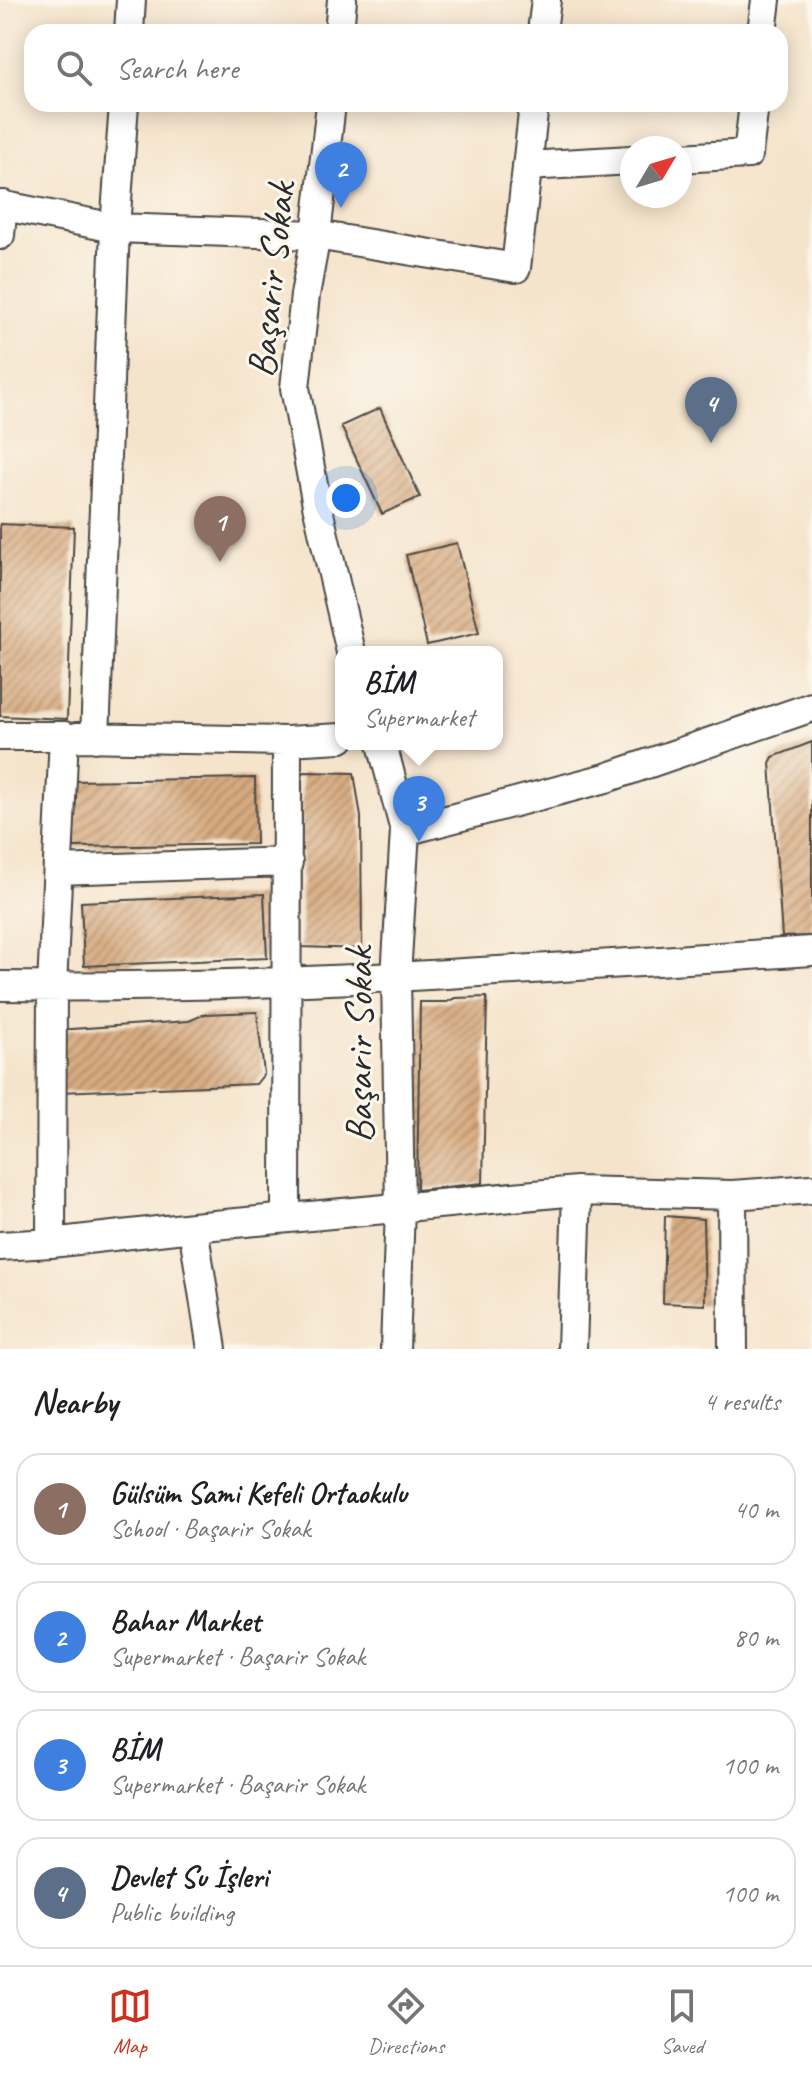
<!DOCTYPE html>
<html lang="en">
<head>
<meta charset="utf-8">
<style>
	body { margin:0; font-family:Caveat,sans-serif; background:#f6f6f6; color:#202124 }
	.compass { position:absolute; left:620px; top:136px; width:72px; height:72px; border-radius:50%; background:#fff; box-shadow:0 4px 20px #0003; rotate:52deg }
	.you { position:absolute; left:346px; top:498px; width:28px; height:28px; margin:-20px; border:6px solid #fff; border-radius:50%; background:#1a73e8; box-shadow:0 0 0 12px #1a73e833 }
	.badge { display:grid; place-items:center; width:52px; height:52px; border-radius:50%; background:#c8321e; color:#fff; font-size:26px; font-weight:700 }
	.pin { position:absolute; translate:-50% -66px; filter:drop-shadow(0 2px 4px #0008) }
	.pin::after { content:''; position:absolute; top:42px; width:28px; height:24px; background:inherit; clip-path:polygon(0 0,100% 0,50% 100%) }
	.popup { position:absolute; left:335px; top:646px; width:168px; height:104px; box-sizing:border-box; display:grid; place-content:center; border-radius:16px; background:#fff; filter:drop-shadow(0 2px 6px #0005); font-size:26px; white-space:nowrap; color:#757577 }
	.popup b { font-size:30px; color:#202124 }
	.popup::after { content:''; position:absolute; left:50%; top:100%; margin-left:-16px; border:16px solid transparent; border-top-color:#fff }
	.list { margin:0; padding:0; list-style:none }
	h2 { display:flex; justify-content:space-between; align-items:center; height:104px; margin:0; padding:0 32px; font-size:34px }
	h2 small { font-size:26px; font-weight:400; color:#757577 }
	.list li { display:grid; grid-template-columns:52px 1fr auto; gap:24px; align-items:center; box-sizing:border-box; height:112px; margin:0 16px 16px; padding:0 16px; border:2px solid #e0e0e0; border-radius:24px }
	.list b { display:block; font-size:30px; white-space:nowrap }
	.list p { margin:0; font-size:26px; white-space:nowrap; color:#757577 }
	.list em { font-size:26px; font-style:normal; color:#757577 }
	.icon { flex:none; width:44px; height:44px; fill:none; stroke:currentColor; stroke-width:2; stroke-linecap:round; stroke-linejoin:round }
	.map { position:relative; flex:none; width:812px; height:1349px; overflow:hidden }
	.search { position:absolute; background:#fff; box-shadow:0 4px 20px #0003; left:24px; right:24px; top:24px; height:88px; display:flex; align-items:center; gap:20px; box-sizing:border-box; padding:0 28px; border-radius:24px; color:#757577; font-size:30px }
	.sheet { height:616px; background:#fff }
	nav { display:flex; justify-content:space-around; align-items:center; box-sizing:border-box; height:112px; border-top:2px solid #e0e0e0; background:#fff; font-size:22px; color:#757577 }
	nav a { display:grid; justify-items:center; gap:4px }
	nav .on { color:#c8321e }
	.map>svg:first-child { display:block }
	.building { fill:url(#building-hatch) }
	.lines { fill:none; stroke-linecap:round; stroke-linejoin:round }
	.minor-casing { stroke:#494743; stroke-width:32 }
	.minor { stroke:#fff; stroke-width:28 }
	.labels { text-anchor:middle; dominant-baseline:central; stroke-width:6; stroke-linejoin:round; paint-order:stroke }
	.street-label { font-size:40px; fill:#2b2b2b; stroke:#fbf7ec }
</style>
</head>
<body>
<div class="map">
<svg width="812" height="1349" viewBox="0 0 812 1349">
	<defs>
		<pattern id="building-hatch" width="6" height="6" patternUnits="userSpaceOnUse" patternTransform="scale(2)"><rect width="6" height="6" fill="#d7aa80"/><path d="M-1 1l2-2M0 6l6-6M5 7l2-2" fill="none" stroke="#af8b69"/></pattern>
	</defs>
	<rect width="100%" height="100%" fill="#fbf7ec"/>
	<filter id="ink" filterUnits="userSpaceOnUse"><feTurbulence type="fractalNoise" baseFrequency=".0125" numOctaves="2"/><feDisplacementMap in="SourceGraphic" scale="16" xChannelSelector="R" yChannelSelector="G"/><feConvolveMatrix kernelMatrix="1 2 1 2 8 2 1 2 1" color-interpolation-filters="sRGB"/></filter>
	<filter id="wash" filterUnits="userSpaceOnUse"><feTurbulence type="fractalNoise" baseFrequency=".006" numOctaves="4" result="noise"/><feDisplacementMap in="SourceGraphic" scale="32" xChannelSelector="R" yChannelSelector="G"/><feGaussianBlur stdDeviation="1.8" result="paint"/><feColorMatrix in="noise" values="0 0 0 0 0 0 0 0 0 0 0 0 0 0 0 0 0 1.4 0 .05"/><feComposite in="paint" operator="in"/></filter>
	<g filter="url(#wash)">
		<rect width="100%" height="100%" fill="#f5e4cc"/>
		<g id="blocks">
			<path class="building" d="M380,408L420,497L382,514L341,426Z
				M0,524L74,527L67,719L0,716Z
				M457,543L479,633L427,645L406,555Z
				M812,742V936L782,937L770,763L773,757Z
				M302,772L354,773L361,817L362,949L301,947Z
				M255,778L256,844L74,847L73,781Z
				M264,894L267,958L84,966L81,902Z
				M487,997L483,1183L417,1190L420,1002H447L455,998Z
				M257,1012L264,1074L256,1084L60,1092L57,1030L189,1021L205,1014Z
				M665,1216L703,1219L705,1305L663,1303Z"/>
		</g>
	</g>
	<g filter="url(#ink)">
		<use href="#blocks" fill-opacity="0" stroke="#494743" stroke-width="2"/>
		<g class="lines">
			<g class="minor-casing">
				<path id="minor" d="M129,32L131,0
					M339,32L342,0
					M542,32L546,0
					M762,32L766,0
					M331,104L316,235L305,295L295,388L317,505L351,652
					M680,158L748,154L754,104
					M527,166L632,160
					M0,205L115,228L316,235L516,268L534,104
					M0,235L3,205
					M0,736H64L52,987L51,1243
					M77,737L287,741L341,738
					M95,738L115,228L124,104
					M382,744L405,831L396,976L400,1208L395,1349
					M405,831L606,778L812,707
					M58,870L288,862
					M0,986C271,990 542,968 812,951
					M732,1195L733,1349
					M286,1218L287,741
					M193,1227L212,1349
					M0,1246L51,1243L193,1227L577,1191L732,1195L812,1189
					M572,1349L577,1191"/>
			</g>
			<use href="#minor" class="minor"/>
		</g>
	</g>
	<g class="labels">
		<g class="street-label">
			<text transform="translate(271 280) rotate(-84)">Başarir Sokak</text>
			<text transform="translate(359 1045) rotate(-90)">Başarir Sokak</text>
		</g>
	</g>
</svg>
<svg class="compass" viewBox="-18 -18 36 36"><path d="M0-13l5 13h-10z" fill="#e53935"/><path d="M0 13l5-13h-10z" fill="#757577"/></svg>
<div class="you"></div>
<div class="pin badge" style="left:220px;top:562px;background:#8d6e63">1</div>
<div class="pin badge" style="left:341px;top:208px;background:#3f7fe0">2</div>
<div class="pin badge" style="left:419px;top:842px;background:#3f7fe0">3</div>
<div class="popup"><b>BİM</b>Supermarket</div>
<div class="pin badge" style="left:711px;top:443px;background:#5c6f8a">4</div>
<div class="search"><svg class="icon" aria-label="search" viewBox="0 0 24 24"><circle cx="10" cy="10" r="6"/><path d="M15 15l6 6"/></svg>Search here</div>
</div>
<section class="sheet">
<h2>Nearby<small>4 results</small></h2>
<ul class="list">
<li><span class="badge" style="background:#8d6e63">1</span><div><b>Gülsüm Sami Kefeli Ortaokulu</b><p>School · Başarir Sokak</p></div><em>40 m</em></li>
<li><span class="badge" style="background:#3f7fe0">2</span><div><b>Bahar Market</b><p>Supermarket · Başarir Sokak</p></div><em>80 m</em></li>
<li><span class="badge" style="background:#3f7fe0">3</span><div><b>BİM</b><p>Supermarket · Başarir Sokak</p></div><em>100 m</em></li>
<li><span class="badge" style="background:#5c6f8a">4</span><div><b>Devlet Su İşleri</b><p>Public building</p></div><em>100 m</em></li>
</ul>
</section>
<nav>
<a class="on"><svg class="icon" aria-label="map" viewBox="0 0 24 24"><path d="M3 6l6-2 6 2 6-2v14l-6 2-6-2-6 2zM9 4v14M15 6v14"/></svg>Map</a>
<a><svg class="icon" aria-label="directions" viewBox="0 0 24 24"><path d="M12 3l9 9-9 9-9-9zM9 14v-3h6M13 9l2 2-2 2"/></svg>Directions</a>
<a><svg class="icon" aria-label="saved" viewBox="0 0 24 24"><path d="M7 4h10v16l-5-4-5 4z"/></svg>Saved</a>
</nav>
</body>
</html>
